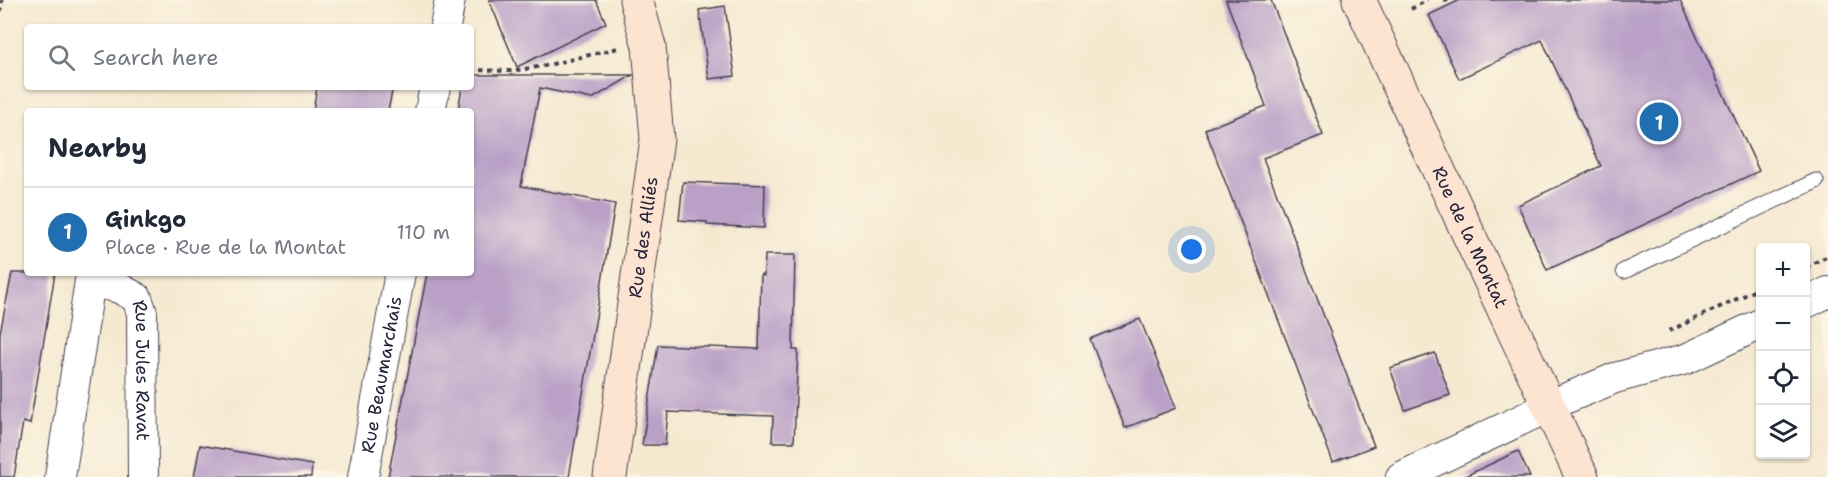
<!DOCTYPE html>
<html lang="en">
<head>
<meta charset="utf-8">
<style>
	body { margin:0; font-family:"Shantell Sans",sans-serif; background:#f6f6f7; color:#1f2937 }
	.controls { position:absolute; right:18px; bottom:18px; display:grid; overflow:hidden; border-radius:6px; box-shadow:0 2px 4px #0004 }
	.controls button { width:54px; height:54px; display:grid; place-items:center; padding:0; border:0; border-bottom:2px solid #e0e1e3; background:#fff; color:#1f2937; font:30px sans-serif }
	.you { position:absolute; left:1192px; top:250px; width:21px; height:21px; margin:-15px; border:4px solid #fff; border-radius:50%; background:#1a73e8; box-shadow:0 0 0 9px #1a73e833 }
	.badge { display:grid; place-items:center; width:39px; height:39px; border-radius:50%; background:#1f6fb2; color:#fff; font-size:20px; font-weight:700 }
	.pin { position:absolute; translate:-50% -50%; border:3px solid #fff; box-shadow:0 2px 6px #0006 }
	.list { margin:0; padding:0; list-style:none }
	h2 { display:flex; justify-content:space-between; align-items:center; height:78px; margin:0; padding:0 24px; font-size:26px }
	h2 small { font-size:20px; font-weight:400; color:#747a83 }
	.list li { display:grid; grid-template-columns:39px 1fr auto; gap:18px; align-items:center; box-sizing:border-box; height:90px; padding:0 24px; border-top:2px solid #e0e1e3 }
	.list b { display:block; font-size:22px; white-space:nowrap }
	.list p { margin:0; font-size:20px; white-space:nowrap; color:#747a83 }
	.list em { font-size:20px; font-style:normal; color:#747a83 }
	.icon { flex:none; width:33px; height:33px; fill:none; stroke:currentColor; stroke-width:2; stroke-linecap:round; stroke-linejoin:round }
	.map { position:relative; flex:none; width:1828px; height:477px; overflow:hidden }
	.search { position:absolute; background:#fff; box-shadow:0 2px 4px #0004; left:24px; top:24px; width:450px; height:66px; display:flex; align-items:center; gap:15px; box-sizing:border-box; padding:0 21px; border-radius:6px; color:#747a83; font-size:22px }
	.panel { position:absolute; background:#fff; box-shadow:0 2px 4px #0004; left:24px; top:108px; width:450px; height:168px; border-radius:6px }
	.map>svg:first-child { display:block }
	.building { fill:#baa0c7 }
	.lines { fill:none; stroke-linecap:round; stroke-linejoin:round }
	.lane-casing { stroke:#424051; stroke-width:17 }
	.street-casing { stroke:#424051; stroke-width:32 }
	.secondary-casing { stroke:#424051; stroke-width:35 }
	.path { stroke:#424051; stroke-width:4; stroke-dasharray:4.5 4.5; stroke-linecap:butt }
	.lane { stroke:#fff; stroke-width:15 }
	.street { stroke:#fff; stroke-width:30 }
	.secondary { stroke:#fde4d1; stroke-width:33 }
	.labels { text-anchor:middle; dominant-baseline:central; stroke-width:4.5; stroke-linejoin:round; paint-order:stroke }
	.street-label { font-size:18px; fill:#22223b; stroke:#fcf5e5 }
</style>
</head>
<body>
<div class="map">
<svg width="1828" height="477" viewBox="0 0 1828 477">
	<rect width="100%" height="100%" fill="#fcf5e5"/>
	<filter id="ink" filterUnits="userSpaceOnUse"><feTurbulence type="fractalNoise" baseFrequency=".0167" numOctaves="2"/><feDisplacementMap in="SourceGraphic" scale="12" xChannelSelector="R" yChannelSelector="G"/><feConvolveMatrix kernelMatrix="1 2 1 2 8 2 1 2 1" color-interpolation-filters="sRGB"/></filter>
	<filter id="wash" filterUnits="userSpaceOnUse"><feTurbulence type="fractalNoise" baseFrequency=".008" numOctaves="4" result="noise"/><feDisplacementMap in="SourceGraphic" scale="24" xChannelSelector="R" yChannelSelector="G"/><feGaussianBlur stdDeviation="1.35" result="paint"/><feColorMatrix in="noise" values="0 0 0 0 0 0 0 0 0 0 0 0 0 0 0 0 0 1.4 0 .05"/><feComposite in="paint" operator="in"/></filter>
	<g filter="url(#wash)">
		<rect width="100%" height="100%" fill="#f5e9d0"/>
		<g id="blocks">
			<path class="building" d="M489,0H596L606,23L517,67Z
				M1226,0H1271L1323,135L1263,158L1374,446L1333,462L1205,129L1266,106Z
				M1460,0H1680L1759,171L1547,270L1518,205L1601,166L1542,40L1459,79L1429,15Z
				M725,6L735,76L709,79L699,10Z
				M471,75H633L592,99L540,88L521,186L615,204L569,477H388L427,273H471V111H458L462,87H471Z
				M317,87H393L388,111H313Z
				M683,182L765,185L764,228L707,225V222L679,220Z
				M765,255H795L793,350H798L794,442H772L773,416L668,412L665,445H642L658,345L759,349L761,275L764,276Z
				M12,273H55L30,424L23,422L14,477H0V333Z
				M1140,319L1176,408L1125,428L1090,339Z
				M1435,353L1450,395L1405,410L1390,368Z
				M200,445L312,465L311,477H194Z
				M1518,451L1530,477H1463Z"/>
		</g>
	</g>
	<g filter="url(#ink)">
		<use href="#blocks" fill-opacity="0" stroke="#424051" stroke-width="1.5"/>
		<g class="lines">
			<g class="lane-casing">
				<path id="lane" d="M1624,271L1816,181"/>
			</g>
			<g class="street-casing">
				<g id="street">
					<path d="M445,27L450,0"/>
					<path d="M430,111L435,87"/>
					<path d="M1806,303L1828,292"/>
					<path id="s1" d="M60,477L90,281L119,288L137,298L142,313L143,477"/>
					<path id="s2" d="M363,477L400,273"/>
					<path d="M1401,477L1567,398L1615,378L1686,359L1760,324"/>
				</g>
			</g>
			<g class="secondary-casing">
				<g id="secondary">
					<path id="s3" d="M1359,0L1582,477"/>
					<path id="s4" d="M610,477L657,139L649,46L636,0"/>
				</g>
			</g>
			<path class="path" d="M1444,0H1449
				M1411,9L1427,0
				M0,12L2,0
				M471,70L511,71L544,66L618,48
				M1806,267L1828,256
				M1669,331L1760,288"/>
			<use href="#lane" class="lane"/>
			<use href="#street" class="street"/>
			<use href="#secondary" class="secondary"/>
		</g>
	</g>
	<g class="labels">
		<g class="street-label">
			<text stroke="none"><textPath href="#s4" startOffset="242">Rue des Alliés</textPath></text>
			<text stroke="none"><textPath href="#s3" startOffset="262">Rue de la Montat</textPath></text>
			<text stroke="none"><textPath href="#s1" startOffset="322">Rue Jules Ravat</textPath></text>
			<text stroke="none"><textPath href="#s2" startOffset="104">Rue Beaumarchais</textPath></text>
		</g>
	</g>
</svg>
<div class="controls">
<button>+</button>
<button>−</button>
<button><svg class="icon" aria-label="locate" viewBox="0 0 24 24"><circle cx="12" cy="12" r="6"/><path d="M12 2v4M12 18v4M2 12h4M18 12h4"/></svg></button>
<button><svg class="icon" aria-label="layers" viewBox="0 0 24 24"><path d="M12 4l9 5-9 5-9-5zM3 14l9 5 9-5"/></svg></button>
</div>
<div class="you"></div>
<div class="pin badge" style="left:1659px;top:122px">1</div>
<div class="search"><svg class="icon" aria-label="search" viewBox="0 0 24 24"><circle cx="10" cy="10" r="6"/><path d="M15 15l6 6"/></svg>Search here</div>
<section class="panel">
<h2>Nearby<small></small></h2>
<ul class="list">
<li><span class="badge">1</span><div><b>Ginkgo</b><p>Place · Rue de la Montat</p></div><em>110 m</em></li>
</ul>
</section>
</div>
</body>
</html>
